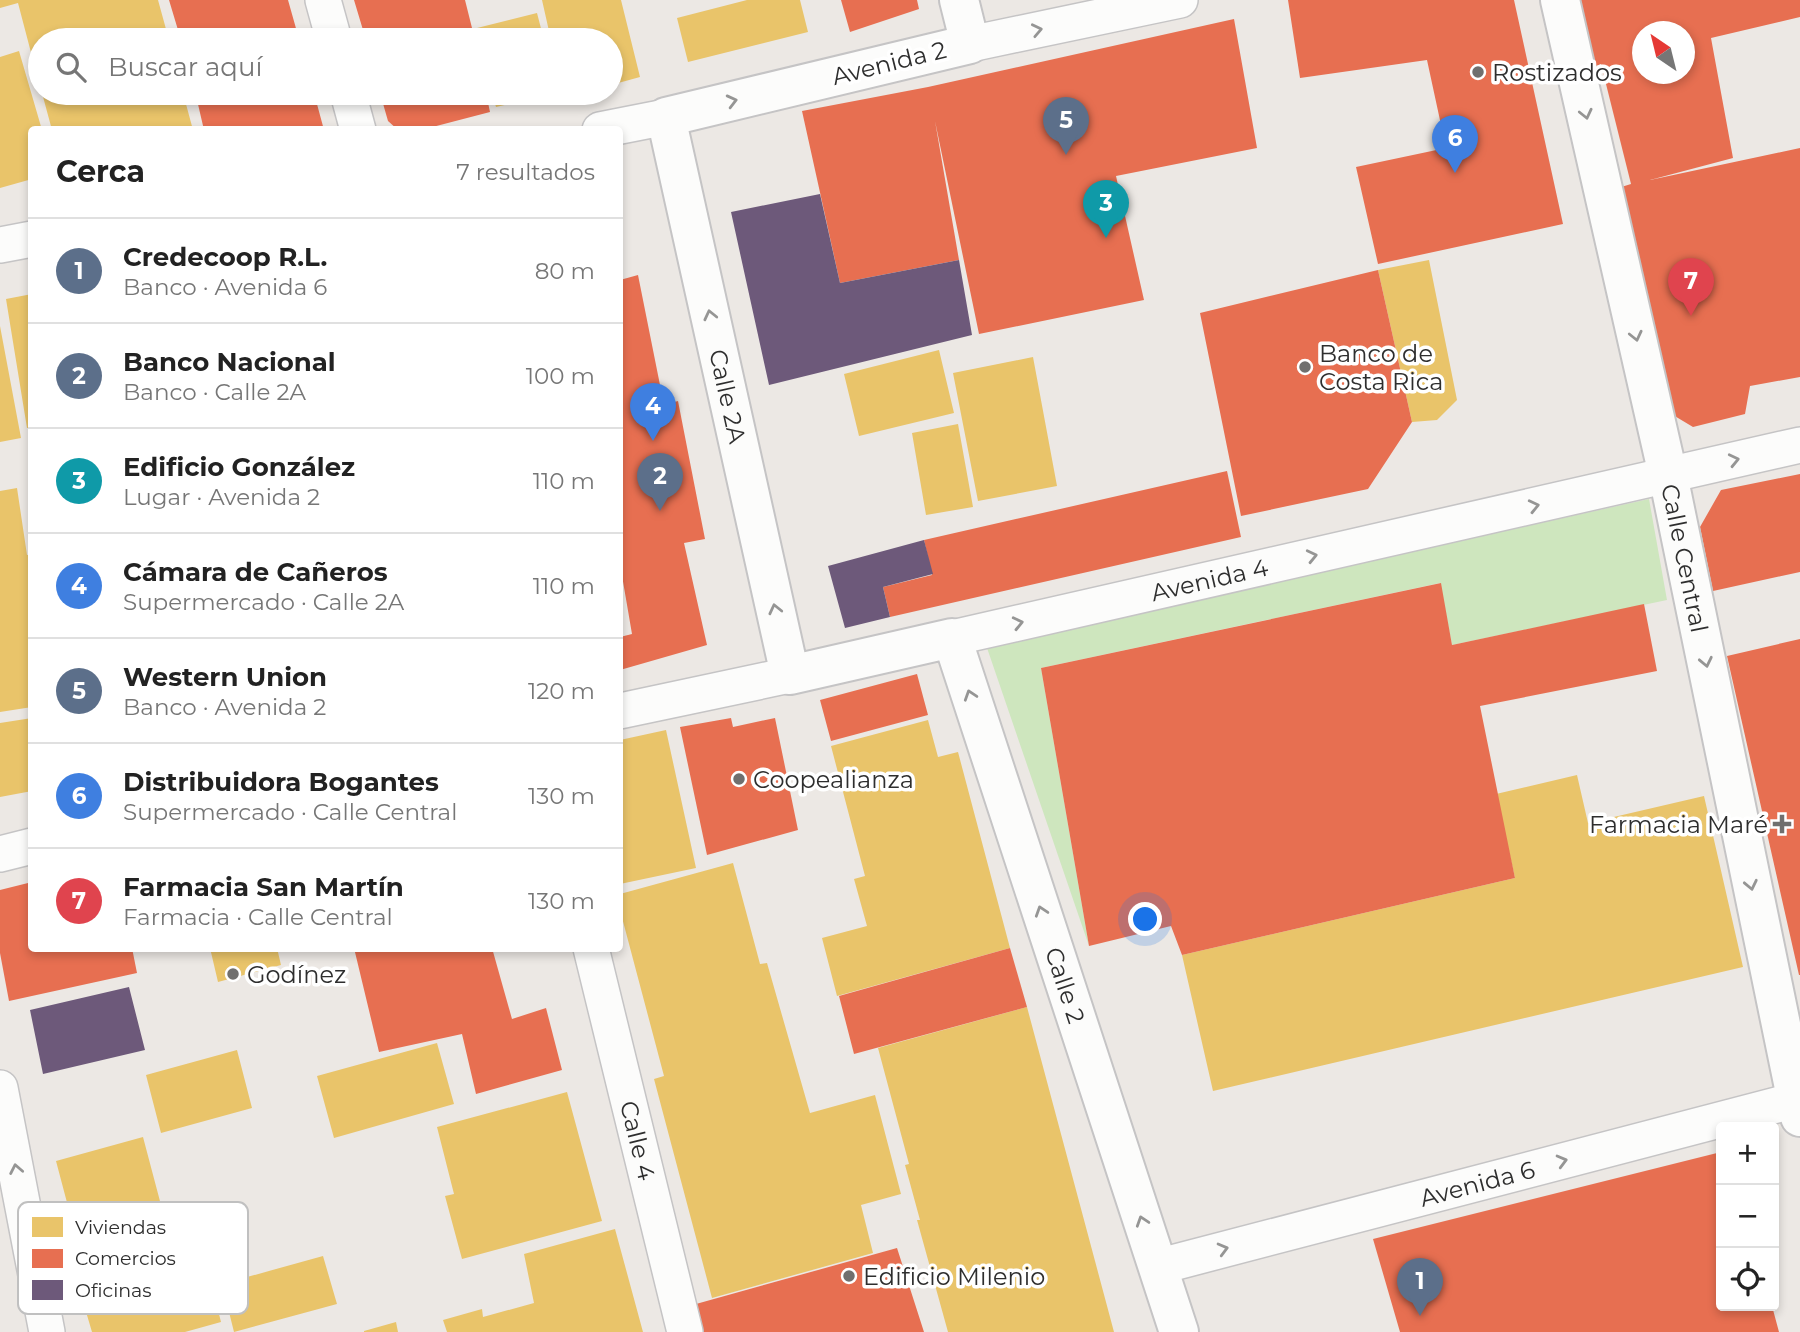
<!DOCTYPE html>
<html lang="es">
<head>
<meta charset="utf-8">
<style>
	body { margin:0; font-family:Montserrat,sans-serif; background:#f2f2f2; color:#222 }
	.controls { position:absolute; right:21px; bottom:21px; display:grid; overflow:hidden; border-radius:7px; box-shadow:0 4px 10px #0003 }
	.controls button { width:63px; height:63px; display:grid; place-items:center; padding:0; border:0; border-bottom:2px solid #e0e0e0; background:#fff; color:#222; font:35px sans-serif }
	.compass { position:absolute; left:1632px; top:21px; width:63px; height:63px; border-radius:50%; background:#fff; box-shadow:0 4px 10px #0003; rotate:325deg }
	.you { position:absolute; left:1146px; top:920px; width:24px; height:24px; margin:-18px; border:5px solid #fff; border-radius:50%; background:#1a73e8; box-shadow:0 0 0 10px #1a73e833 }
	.badge { display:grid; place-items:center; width:46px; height:46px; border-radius:50%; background:#2563eb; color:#fff; font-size:23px; font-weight:700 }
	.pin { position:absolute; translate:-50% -58px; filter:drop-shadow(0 2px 4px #0008) }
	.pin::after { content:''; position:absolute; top:37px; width:24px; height:21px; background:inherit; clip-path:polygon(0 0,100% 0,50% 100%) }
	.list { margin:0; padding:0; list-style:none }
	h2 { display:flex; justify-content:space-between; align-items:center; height:91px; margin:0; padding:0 28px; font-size:30px }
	h2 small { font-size:23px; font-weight:400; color:#767676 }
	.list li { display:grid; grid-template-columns:46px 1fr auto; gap:21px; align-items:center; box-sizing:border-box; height:105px; padding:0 28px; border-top:2px solid #e0e0e0 }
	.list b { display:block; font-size:26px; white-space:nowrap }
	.list p { margin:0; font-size:23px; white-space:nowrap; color:#767676 }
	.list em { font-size:23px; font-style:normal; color:#767676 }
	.icon { flex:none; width:38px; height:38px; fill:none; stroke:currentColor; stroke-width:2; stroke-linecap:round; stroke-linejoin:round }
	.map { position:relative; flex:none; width:1800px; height:1332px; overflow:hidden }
	.search { position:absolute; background:#fff; box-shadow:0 4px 10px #0003; left:28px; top:28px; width:595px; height:77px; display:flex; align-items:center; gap:18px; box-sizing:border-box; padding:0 24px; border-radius:38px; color:#767676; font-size:26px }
	.panel { position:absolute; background:#fff; box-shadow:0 4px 10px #0003; left:28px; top:126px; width:595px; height:826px; border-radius:7px }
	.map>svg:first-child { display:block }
	.green { fill:#cee6be }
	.homes { fill:#e9c46a }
	.shops { fill:#e76f51; fill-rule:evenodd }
	.offices { fill:#6d597a }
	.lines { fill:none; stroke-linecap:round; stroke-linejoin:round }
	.minor-casing { stroke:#c5c4c5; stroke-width:38 }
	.secondary-casing { stroke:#c5c4c5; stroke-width:42 }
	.minor { stroke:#fcfcfb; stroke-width:35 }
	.secondary { stroke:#fcfcfb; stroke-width:38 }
	.oneway { stroke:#959594 }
	.poi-dot { fill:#706f6e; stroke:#fff; stroke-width:2.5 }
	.labels { text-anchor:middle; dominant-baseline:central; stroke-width:7; stroke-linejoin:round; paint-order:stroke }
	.street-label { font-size:24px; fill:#2e2e2e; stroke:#fff }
	.poi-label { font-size:24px; fill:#2e2e2e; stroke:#fff; text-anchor:start }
	.key { fill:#fff; stroke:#c0c0c0; stroke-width:2 }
	.key-label { font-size:19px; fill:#2e2e2e }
</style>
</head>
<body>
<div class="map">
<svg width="1800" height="1332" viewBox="0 0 1800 1332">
	<rect width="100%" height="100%" fill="#ece8e4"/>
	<path class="green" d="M1649,499L1667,600L1452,645L1440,583L1041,668L1089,946L986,645Z"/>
	<path class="homes" d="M0,0H158L169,40H40L39,83L18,3L0,8Z
		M542,0H621L640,77L611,85V40H551Z
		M747,0H800L808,32L688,62L677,18Z
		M537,13L544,40H480L477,28Z
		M19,51L42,130H32V179L0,188V57Z
		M42,93H183L193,130H52Z
		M492,93H552V94L496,107Z
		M1429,260L1457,400L1437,420L1412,422L1378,270Z
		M32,294V428H27L6,299Z
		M0,326L21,438L0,442Z
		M939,350L954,413L859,436L844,374Z
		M1033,357L1057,486L978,501L953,373Z
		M958,424L973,507L926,515L912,433Z
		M17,488L27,555L32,554V707L0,712V491Z
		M32,718V791L0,797V723Z
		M928,720L938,757L958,752L1010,948L837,996L822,938L867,926L854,879L865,876L831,746Z
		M666,730L696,868L620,884V740Z
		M1577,775L1588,823L1704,796L1743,967L1213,1091L1182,955L1515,878L1496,794Z
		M733,863L760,964L767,963L810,1113L875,1095L901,1194L861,1205L873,1253L712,1298L654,1079L664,1076L620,910V894Z
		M210,948H277L281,965L218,982Z
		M1027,1007L1095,1261L1114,1332H948L917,1220H920L905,1165L909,1164L878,1048Z
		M437,1043L454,1104L334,1138L317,1076Z
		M237,1050L252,1108L161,1133L146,1075Z
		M567,1092L602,1221L462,1259L445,1196L454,1194L437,1127Z
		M143,1137L161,1205L74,1229L56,1161Z
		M615,1229L643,1332H447L443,1320L482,1309L483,1317L534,1303L524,1254Z
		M323,1256L337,1304L234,1332L222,1284Z
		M208,1271L221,1322L185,1332H92L84,1305Z
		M396,1322L398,1332H364V1331Z"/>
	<path class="shops" d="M169,0H288L299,39L181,40Z
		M354,0H465L475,40H366Z
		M841,0H917L919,9L850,32Z
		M1288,0H1514L1563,224L1378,264L1356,167L1446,148L1427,60L1300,78Z
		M1572,0H1800V17L1711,38L1733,158L1650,180L1800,148V377L1750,386L1745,414L1693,427L1668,412L1618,188L1631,184L1601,64L1586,70ZM1642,32H1685V74H1643Z
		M1234,19L1257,148L1116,176L1144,300L979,334L935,121L959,260L840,283L802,111L928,87Z
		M222,93H314L324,130H204L197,100Z
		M380,93H486L490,112L421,130H398L388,121Z
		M1378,270L1412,422L1368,489L1241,516L1200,313Z
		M638,275L664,405L678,401L705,539L684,543L707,645L620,670V637L632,634L620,564V280Z
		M1227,471L1241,537L890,617L883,587L932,575L924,540Z
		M1800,474V572L1713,591L1700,527L1721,490Z
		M1441,583L1452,645L1644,604L1657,671L1480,706L1515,878L1182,955L1171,926L1089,946L1041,668Z
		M1800,639V975H1799L1727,656Z
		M917,674L928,715L831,741L820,700Z
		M731,718L733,727L775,718L798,830L707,855L680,727Z
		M32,882V948H132L137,973L9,1001L0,953V890Z
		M354,948H492L512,1019L546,1008L562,1070L476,1094L462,1034L379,1052Z
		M1010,948L1027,1007L854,1054L839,996Z
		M1721,1152V1306H1772L1779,1332H1400L1373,1239Z
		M897,1248L924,1332H703L696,1304Z"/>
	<path class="offices" d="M820,194L840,283L959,260L972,335L769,385L731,212Z
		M924,540L933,574L883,587L890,617L845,628L828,566Z
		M129,987L145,1050L43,1074L30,1010Z"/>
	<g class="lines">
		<g class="minor-casing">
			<g id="minor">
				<path d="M323,0L334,40"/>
				<path d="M970,44L1180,0"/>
				<path d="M348,93L358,130"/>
				<path d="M600,130L666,117"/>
				<path d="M0,245L32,239"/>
				<path id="s1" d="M952,638L1800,445"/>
				<path d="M620,711L790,675"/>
				<path d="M0,854L32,846"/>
				<path id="s2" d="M591,948L685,1332"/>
				<path d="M0,1088L47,1332"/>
				<path id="s3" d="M1157,1267L1796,1100"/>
			</g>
		</g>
		<g class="secondary-casing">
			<g id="secondary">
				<path id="s4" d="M959,0L970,44L666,117L790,675L952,638L1179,1332"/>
				<path id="s5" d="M1560,0L1668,475L1800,1117"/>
			</g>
		</g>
		<use href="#minor" class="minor"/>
		<use href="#secondary" class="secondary"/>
	</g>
	<defs><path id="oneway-chevron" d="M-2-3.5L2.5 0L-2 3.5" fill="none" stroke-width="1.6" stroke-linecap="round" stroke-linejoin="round" transform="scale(1.75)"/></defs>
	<g class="oneway">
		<use href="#oneway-chevron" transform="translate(1037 30) rotate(-12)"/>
		<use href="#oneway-chevron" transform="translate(732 101) rotate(-14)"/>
		<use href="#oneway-chevron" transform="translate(1586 114) rotate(77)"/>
		<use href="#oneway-chevron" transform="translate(710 315) rotate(-103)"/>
		<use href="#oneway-chevron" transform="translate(1636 336) rotate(77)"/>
		<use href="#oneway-chevron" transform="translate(1734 460) rotate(-13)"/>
		<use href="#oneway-chevron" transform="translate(1534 506) rotate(-13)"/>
		<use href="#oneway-chevron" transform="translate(1312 556) rotate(-13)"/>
		<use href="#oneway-chevron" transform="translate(775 609) rotate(-103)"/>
		<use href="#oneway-chevron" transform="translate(1018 623) rotate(-13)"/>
		<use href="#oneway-chevron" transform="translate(1706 662) rotate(78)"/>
		<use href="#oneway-chevron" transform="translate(970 695) rotate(-108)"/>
		<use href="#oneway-chevron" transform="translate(1751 885) rotate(78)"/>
		<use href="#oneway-chevron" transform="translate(1041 911) rotate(-108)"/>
		<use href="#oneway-chevron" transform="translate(1562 1161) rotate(-15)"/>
		<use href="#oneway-chevron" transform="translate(16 1169) rotate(-101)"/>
		<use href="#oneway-chevron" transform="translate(1142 1221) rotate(-108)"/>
		<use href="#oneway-chevron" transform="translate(1223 1249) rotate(-15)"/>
	</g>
	<g class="poi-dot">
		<circle cx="1478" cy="72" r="7"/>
		<circle cx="1305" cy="367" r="7"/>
		<circle cx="739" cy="779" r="7"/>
		<path d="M1778.5 813.5h7v7h7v7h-7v7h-7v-7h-7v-7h7z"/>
		<circle cx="233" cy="974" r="7"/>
		<circle cx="849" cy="1276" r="7"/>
	</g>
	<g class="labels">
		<g class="street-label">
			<text transform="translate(889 63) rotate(-14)">Avenida 2</text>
			<text stroke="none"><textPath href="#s4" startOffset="644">Calle 2A</textPath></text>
			<text stroke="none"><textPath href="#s5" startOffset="572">Calle Central</textPath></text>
			<text stroke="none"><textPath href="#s1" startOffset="264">Avenida 4</textPath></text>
			<text stroke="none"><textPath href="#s4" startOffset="1461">Calle 2</textPath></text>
			<text stroke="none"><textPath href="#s2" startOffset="198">Calle 4</textPath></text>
			<text stroke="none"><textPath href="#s3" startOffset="331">Avenida 6</textPath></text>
		</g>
		<g class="poi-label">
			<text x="1492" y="72">Rostizados</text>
			<text x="1319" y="353">Banco de<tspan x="1319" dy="28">Costa Rica</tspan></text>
			<text x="753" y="779">Coopealianza</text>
			<text x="1768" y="824" text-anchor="end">Farmacia Maré</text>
			<text x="247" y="974">Godínez</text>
			<text x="863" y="1276">Edificio Milenio</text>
		</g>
	</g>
	<rect x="18" y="1202" width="230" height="112" rx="10" class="key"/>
	<rect x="32" y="1217" width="31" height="20" fill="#e9c46a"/>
	<rect x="32" y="1249" width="31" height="19" fill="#e76f51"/>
	<rect x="32" y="1280" width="31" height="20" fill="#6d597a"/>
	<g class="key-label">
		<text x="75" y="1234">Viviendas</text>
		<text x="75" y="1265">Comercios</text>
		<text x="75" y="1297">Oficinas</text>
	</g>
</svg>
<div class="controls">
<button>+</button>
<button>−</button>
<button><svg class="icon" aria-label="locate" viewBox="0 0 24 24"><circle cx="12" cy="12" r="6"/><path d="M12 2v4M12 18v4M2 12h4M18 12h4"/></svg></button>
</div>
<svg class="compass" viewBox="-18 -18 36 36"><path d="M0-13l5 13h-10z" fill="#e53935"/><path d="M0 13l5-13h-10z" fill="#767676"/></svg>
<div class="you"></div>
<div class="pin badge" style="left:1420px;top:1316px;background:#5c6f8a">1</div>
<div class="pin badge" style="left:660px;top:511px;background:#5c6f8a">2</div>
<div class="pin badge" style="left:1106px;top:238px;background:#0f9aa8">3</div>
<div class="pin badge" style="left:653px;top:441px;background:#3f7fe0">4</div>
<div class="pin badge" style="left:1066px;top:155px;background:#5c6f8a">5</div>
<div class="pin badge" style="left:1455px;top:173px;background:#3f7fe0">6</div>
<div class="pin badge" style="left:1691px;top:316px;background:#e0444e">7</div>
<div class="search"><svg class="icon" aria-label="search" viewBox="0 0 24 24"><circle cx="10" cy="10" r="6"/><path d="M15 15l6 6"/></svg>Buscar aquí</div>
<section class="panel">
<h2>Cerca<small>7 resultados</small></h2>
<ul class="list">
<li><span class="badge" style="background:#5c6f8a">1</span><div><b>Credecoop R.L.</b><p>Banco · Avenida 6</p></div><em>80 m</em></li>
<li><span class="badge" style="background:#5c6f8a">2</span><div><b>Banco Nacional</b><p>Banco · Calle 2A</p></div><em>100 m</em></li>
<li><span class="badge" style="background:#0f9aa8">3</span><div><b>Edificio González</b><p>Lugar · Avenida 2</p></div><em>110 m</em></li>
<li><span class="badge" style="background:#3f7fe0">4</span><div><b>Cámara de Cañeros</b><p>Supermercado · Calle 2A</p></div><em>110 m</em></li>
<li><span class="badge" style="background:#5c6f8a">5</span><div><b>Western Union</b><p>Banco · Avenida 2</p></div><em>120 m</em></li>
<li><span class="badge" style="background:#3f7fe0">6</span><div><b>Distribuidora Bogantes</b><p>Supermercado · Calle Central</p></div><em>130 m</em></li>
<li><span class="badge" style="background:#e0444e">7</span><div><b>Farmacia San Martín</b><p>Farmacia · Calle Central</p></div><em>130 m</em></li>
</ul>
</section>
</div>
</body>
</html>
